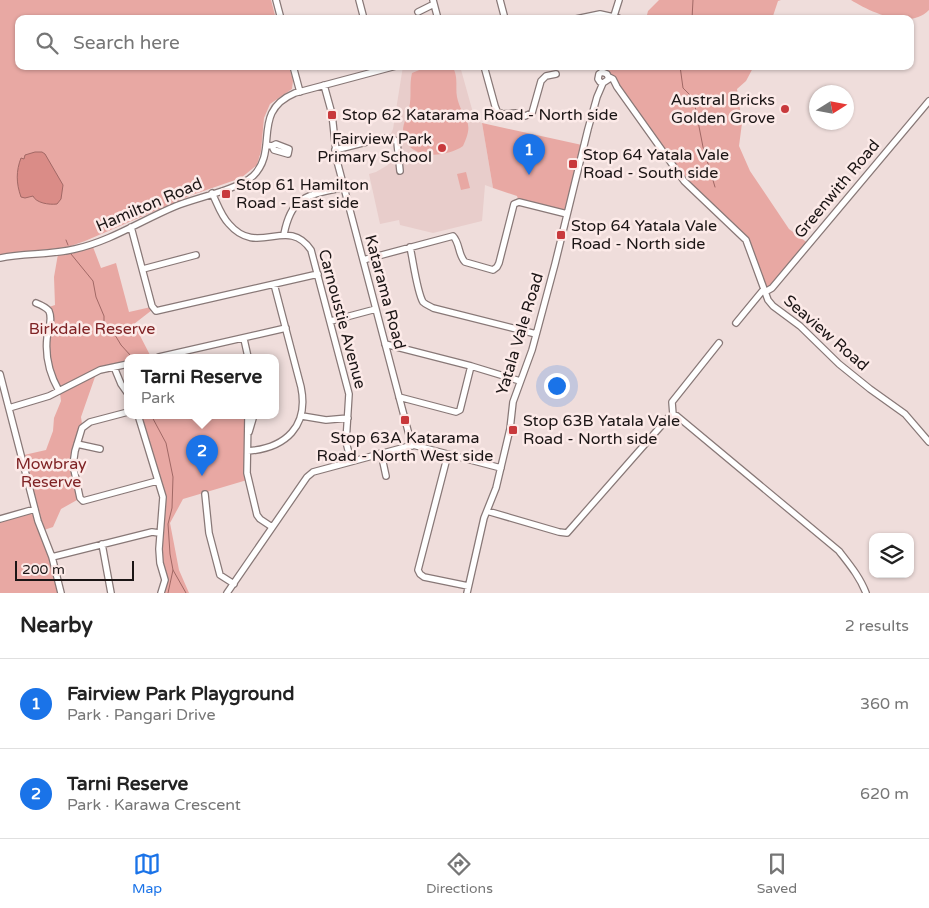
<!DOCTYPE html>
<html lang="en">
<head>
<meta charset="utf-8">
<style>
	body { margin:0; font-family:"Varela Round",sans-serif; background:#f6f6f6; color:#222 }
	.controls { position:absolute; right:15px; bottom:15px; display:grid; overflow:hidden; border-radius:10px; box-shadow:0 1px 4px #0004 }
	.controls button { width:45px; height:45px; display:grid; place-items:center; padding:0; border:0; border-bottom:1px solid #e0e0e0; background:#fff; color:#222; font:25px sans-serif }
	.compass { position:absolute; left:809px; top:85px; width:45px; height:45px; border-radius:50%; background:#fff; box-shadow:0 1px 4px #0004; rotate:79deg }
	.scale { position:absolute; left:15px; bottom:12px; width:119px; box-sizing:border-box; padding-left:5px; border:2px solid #1b1515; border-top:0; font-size:14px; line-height:18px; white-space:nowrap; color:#1b1515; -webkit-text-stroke:4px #fceae8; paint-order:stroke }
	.you { position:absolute; left:556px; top:385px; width:18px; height:18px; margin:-12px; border:4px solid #fff; border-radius:50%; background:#1a73e8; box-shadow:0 0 0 8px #1a73e833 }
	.badge { display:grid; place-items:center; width:32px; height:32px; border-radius:50%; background:#1a73e8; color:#fff; font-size:16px; font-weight:700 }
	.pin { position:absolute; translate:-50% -41px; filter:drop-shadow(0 1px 2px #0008) }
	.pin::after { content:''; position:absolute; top:26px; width:18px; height:15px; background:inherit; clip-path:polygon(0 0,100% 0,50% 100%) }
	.popup { position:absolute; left:124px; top:354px; width:155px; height:65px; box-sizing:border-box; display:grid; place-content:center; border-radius:10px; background:#fff; filter:drop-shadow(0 1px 4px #0005); font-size:16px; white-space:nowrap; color:#767676 }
	.popup b { font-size:19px; color:#222 }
	.popup::after { content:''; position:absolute; left:50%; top:100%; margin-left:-10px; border:10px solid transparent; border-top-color:#fff }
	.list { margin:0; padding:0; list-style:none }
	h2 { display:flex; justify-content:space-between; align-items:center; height:65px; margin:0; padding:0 20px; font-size:21px }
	h2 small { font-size:16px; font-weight:400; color:#767676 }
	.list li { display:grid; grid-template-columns:32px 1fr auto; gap:15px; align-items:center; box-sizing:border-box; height:90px; padding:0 20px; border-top:1px solid #e0e0e0 }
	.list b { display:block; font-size:19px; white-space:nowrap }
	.list p { margin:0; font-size:16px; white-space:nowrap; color:#767676 }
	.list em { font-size:16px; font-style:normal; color:#767676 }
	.icon { flex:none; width:28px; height:28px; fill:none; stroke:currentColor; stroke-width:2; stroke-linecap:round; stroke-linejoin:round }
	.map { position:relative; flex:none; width:929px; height:593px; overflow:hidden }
	.search { position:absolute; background:#fff; box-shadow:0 1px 4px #0004; left:15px; right:15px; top:15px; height:55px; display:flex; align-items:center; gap:12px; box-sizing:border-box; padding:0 18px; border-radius:10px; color:#767676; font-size:19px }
	.sheet { height:245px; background:#fff }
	nav { display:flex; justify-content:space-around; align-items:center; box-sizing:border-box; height:70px; border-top:1px solid #e0e0e0; background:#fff; font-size:14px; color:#767676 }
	nav a { display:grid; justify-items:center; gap:2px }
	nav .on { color:#1a73e8 }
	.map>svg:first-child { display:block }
	.built { fill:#e8cdcb }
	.green { fill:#e8a8a3 }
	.water { fill:#da8c87; stroke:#a16865 }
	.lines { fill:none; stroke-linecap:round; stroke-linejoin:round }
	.stream { stroke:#a16865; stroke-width:1 }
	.minor-casing { stroke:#887877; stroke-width:8 }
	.minor { stroke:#fff; stroke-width:5.5 }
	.poi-dot { fill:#c8393c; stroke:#fceae8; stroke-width:2 }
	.labels { text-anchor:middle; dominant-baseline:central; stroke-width:5; stroke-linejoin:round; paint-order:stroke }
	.poi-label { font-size:16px; fill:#1b1515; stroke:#fceae8; text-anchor:start }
	.street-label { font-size:16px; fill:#1b1515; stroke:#fceae8 }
	.park-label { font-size:16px; fill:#7f2325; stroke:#fceae8 }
</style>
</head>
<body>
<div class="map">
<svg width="929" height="593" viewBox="0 0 929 593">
	<rect width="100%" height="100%" fill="#efdddb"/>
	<path class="built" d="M403,66H460L475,120L482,123L493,188L485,185L482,221L433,233L400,225L399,220L380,224L369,174L376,172L388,165L387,156L398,154L397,142L389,138L393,129Z"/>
	<path class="green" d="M0,0H271L276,19H19V66H289L293,81L292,89L270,104L264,118L261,151L257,165L241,178L192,195L85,241L68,247L0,255Z
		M659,0H781L778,1L772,19H646L648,11Z
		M851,0H929V10C910,30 872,13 851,0Z
		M429,66H452C459,77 455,86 457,97C462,120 476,119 463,146C445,159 405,160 403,131C403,122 408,116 409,108C412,97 409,85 412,73Z
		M608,66H754L746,81L737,89L742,123L739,146L750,171L789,229L809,244L769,290L764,289L749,247L672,165L613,85L609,79Z
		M482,123L582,145L565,210L562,211L518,199L517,196L493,188Z
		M466,172L470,188L461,190L457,174Z
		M93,247L101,268L116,263L129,312L151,307L152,310L134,324L151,357H128V362L62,386C44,374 49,327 49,307L55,305L54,277L58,254Z
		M96,374L81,417L82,424L80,427L71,466L77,500L61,509L53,527L44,530L24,455L46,450L53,431L54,418L61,401L60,393Z
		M140,415H247L245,433L247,480L183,499L170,523L179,570L189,593H164L168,579L163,563L162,549L161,534L165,496L156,473L154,458Z
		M30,513L34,516L49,558L59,593H0V520Z"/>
	<path class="water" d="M35,152H42L45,154L63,185L61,199L57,204C49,205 36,203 33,196L25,198L21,197C16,183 16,171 21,158L24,159L25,155Z"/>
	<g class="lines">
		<path class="stream" d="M692,19L693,0
			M680,66L683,88L691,96L695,106L703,147L715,187
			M66,240L68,245
			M71,254L93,281L96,297L104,316V325L106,328L115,335L121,345L131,356
			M151,415L166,443L173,477L172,508L168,524L170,554L173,570L168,593
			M173,570L186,593"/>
		<g class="minor-casing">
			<path id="minor" d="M276,0L281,19
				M359,0L364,19
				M433,0L438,19
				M500,0L505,19
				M418,12L434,4
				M576,19L600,14L618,18
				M613,19L619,0
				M293,66L300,92
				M484,66L495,106L497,111L502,114L516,113L525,116L532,113L541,81L546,76L556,74
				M609,77L613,79L617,87L684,181L746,240L768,300L773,306L800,326L839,364L870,389L905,414L929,442
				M324,85L332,114L337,161L412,446
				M266,145L272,146L276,144L289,149L288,154L274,150L272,146
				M335,150L382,138H392L397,142L400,171
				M212,193C217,203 221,216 229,224C258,258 287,215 311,250L349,394L346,442L351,461
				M131,227L152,306L156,311L318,274
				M284,234C292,194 308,196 344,187
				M410,247C413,260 417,292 423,302C426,305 430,306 433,308L536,334
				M0,258C25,253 51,255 75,249C111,241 142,220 176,206C196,198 239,189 253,176C280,150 250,112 295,93L396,66
				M363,260L453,236C460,243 458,255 465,262L493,270L497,267L499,263L514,204L519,202L567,214
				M143,269L196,255
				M765,292L772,288L929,101
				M36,303C41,305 46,307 49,311C53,320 48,330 47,338C45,357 50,375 59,391
				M331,321L376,309
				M736,323L764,289
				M244,339L248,357
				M385,344L471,366L520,381
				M159,357L286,328
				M114,367L121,384L128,394
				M0,374L38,521L52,557L61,593
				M399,397L456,412L460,410L471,366
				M9,408L49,396L100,370L128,364
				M128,412L90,422L82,428L75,451L73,465L80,498L83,501L157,481
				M138,415L163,497L159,549L160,563L165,580L161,593
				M248,415L247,473L257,515L260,519L272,527
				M673,415L672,402L719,343
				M302,416L326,420L348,418
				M249,432L254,415
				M77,444L100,449
				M248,451C286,448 309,426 301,387L274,284
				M381,453L386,476
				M448,454L418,570L420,574L424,577L468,586
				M205,494L209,533L220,575L234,584
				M487,511L559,532L567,533L668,418L673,415L677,416L839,551C849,564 860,577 866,593
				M0,519L35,509
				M102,544L111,593
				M52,557L152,532L159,533
				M227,593L307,477L313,472L413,445L501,468
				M467,593L484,518L496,488L510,429L513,402L532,350L555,264L588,129L597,97L603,83L609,79L607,74L602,72L599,74L598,79L600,82L603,83"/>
		</g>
		<use href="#minor" class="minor"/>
	</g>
	<g class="poi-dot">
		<circle cx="785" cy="109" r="5"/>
		<rect x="327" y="110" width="10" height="10" rx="2.5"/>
		<circle cx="442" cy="148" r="5"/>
		<rect x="568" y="159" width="10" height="10" rx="2.5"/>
		<rect x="221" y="189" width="10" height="10" rx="2.5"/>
		<rect x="556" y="230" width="10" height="10" rx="2.5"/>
		<rect x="400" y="415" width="10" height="10" rx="2.5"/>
		<rect x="508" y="425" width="10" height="10" rx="2.5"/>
	</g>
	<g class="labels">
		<g class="poi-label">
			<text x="775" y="100" text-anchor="end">Austral Bricks<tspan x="775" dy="18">Golden Grove</tspan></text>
			<text x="342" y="115">Stop 62 Katarama Road - North side</text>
			<text x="432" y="139" text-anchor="end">Fairview Park<tspan x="432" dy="18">Primary School</tspan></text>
			<text x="583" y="155">Stop 64 Yatala Vale<tspan x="583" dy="18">Road - South side</tspan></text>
			<text x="236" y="185">Stop 61 Hamilton<tspan x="236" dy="18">Road - East side</tspan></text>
			<text x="571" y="226">Stop 64 Yatala Vale<tspan x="571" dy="18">Road - North side</tspan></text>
			<text x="523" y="421">Stop 63B Yatala Vale<tspan x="523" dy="18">Road - North side</tspan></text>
			<text x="405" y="438" text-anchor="middle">Stop 63A Katarama<tspan x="405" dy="18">Road - North West side</tspan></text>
		</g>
		<g class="street-label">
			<text transform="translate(837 189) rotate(-50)">Greenwith Road</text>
			<text transform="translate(149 205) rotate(-23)">Hamilton Road</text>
			<text transform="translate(385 292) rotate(75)">Katarama Road</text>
			<text transform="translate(342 319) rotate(75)">Carnoustie Avenue</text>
			<text transform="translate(826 333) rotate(41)">Seaview Road</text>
			<text transform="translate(520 334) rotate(-73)">Yatala Vale Road</text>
		</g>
		<g class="park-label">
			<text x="92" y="329">Birkdale Reserve</text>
			<text x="51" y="464">Mowbray<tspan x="51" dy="18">Reserve</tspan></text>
		</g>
	</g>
</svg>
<div class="controls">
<button><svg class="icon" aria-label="layers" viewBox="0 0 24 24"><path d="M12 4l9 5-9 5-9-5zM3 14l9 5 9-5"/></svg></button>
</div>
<svg class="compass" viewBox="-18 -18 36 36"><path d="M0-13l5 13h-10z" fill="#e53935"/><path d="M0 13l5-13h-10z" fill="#767676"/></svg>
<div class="scale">200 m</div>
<div class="you"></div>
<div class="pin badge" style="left:529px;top:175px">1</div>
<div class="pin badge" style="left:202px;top:476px">2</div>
<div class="popup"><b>Tarni Reserve</b>Park</div>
<div class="search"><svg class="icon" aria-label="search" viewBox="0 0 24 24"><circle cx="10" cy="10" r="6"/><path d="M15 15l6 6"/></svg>Search here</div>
</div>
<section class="sheet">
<h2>Nearby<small>2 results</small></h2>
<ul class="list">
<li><span class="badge">1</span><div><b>Fairview Park Playground</b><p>Park · Pangari Drive</p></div><em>360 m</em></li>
<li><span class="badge">2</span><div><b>Tarni Reserve</b><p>Park · Karawa Crescent</p></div><em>620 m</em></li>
</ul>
</section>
<nav>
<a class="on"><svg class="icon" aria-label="map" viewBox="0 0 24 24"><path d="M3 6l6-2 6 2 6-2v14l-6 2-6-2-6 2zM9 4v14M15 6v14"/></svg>Map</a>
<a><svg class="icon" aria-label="directions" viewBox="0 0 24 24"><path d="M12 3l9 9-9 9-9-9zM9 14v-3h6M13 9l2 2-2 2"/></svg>Directions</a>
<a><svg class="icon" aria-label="saved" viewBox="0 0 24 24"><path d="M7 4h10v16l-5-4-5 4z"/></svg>Saved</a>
</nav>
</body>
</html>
